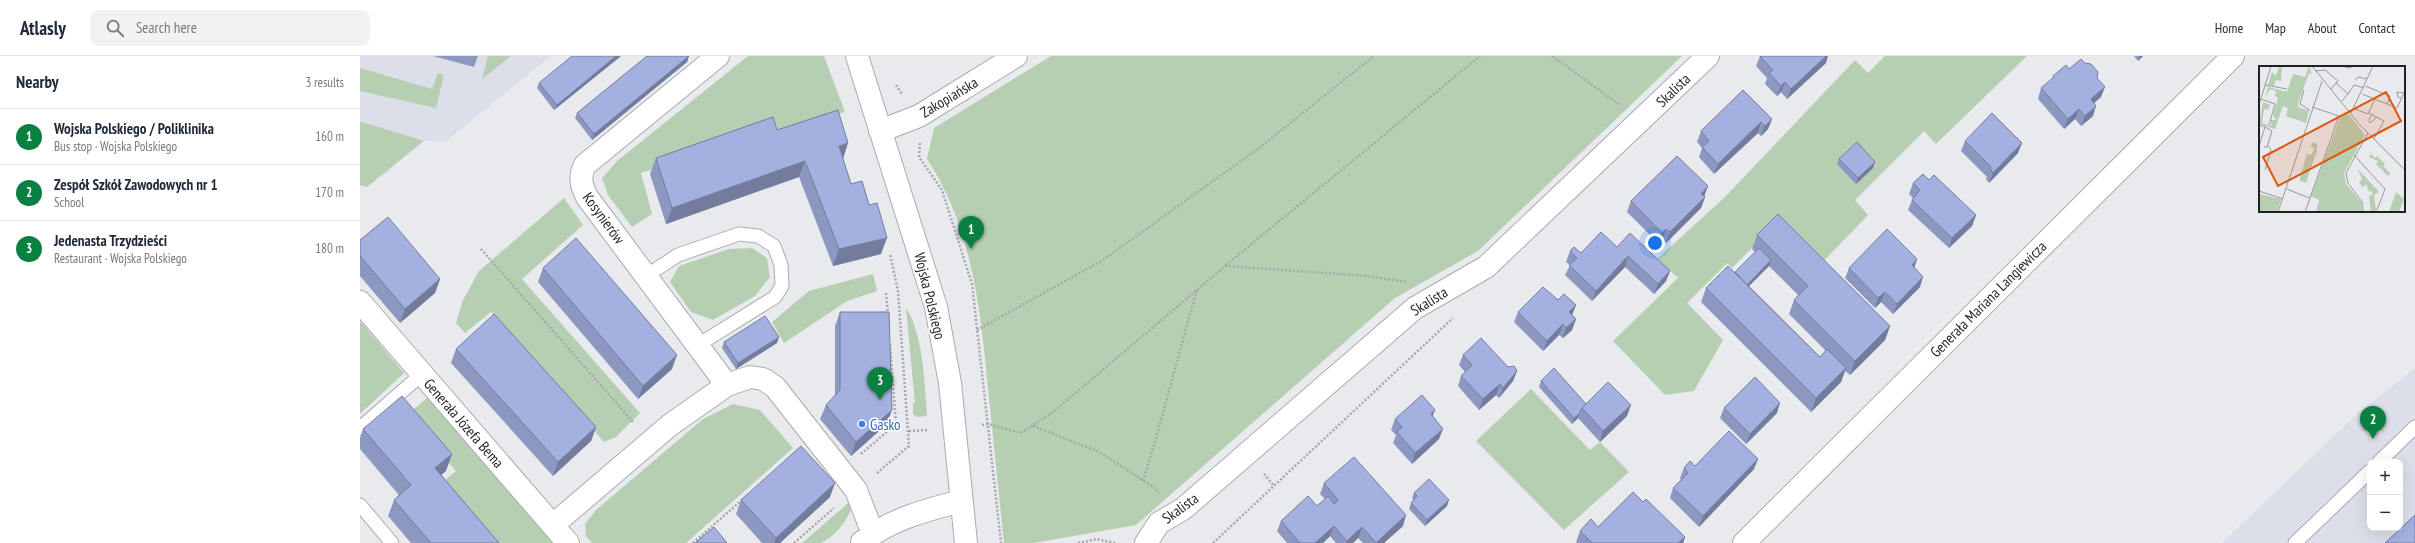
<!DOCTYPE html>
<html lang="en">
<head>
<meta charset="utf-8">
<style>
	body { margin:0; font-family:"PT Sans Narrow",sans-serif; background:#f2f2f3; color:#1f2937 }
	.controls { position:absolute; right:12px; bottom:12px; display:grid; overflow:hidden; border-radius:8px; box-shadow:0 4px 16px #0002 }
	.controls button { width:36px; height:36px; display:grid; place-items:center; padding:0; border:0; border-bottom:1px solid #e0e1e3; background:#fff; color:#1f2937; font:20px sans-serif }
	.you { position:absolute; left:1295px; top:187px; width:14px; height:14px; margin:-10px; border:3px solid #fff; border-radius:50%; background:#1a73e8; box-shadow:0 0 0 6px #1a73e833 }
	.badge { display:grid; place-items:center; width:26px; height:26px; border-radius:50%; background:#0b8043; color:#fff; font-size:13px; font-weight:700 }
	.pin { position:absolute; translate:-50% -33px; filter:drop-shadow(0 1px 2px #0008) }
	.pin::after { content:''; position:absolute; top:21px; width:14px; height:12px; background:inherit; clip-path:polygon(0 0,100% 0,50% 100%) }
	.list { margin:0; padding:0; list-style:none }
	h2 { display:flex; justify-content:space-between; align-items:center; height:52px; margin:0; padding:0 16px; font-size:17px }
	h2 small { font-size:13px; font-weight:400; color:#747a83 }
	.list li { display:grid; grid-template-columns:26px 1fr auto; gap:12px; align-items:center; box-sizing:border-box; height:56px; padding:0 16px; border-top:1px solid #e0e1e3 }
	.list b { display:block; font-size:15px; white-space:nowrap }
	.list p { margin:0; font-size:13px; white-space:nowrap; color:#747a83 }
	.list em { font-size:13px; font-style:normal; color:#747a83 }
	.icon { flex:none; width:22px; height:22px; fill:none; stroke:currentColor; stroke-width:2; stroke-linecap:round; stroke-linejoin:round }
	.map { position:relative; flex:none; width:2055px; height:487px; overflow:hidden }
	header { display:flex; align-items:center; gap:24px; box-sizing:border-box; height:56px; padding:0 20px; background:#fff; border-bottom:1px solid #e0e1e3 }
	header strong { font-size:19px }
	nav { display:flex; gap:22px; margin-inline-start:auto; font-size:14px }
	.search { width:280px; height:36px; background:#f2f2f3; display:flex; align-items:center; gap:10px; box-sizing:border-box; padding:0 14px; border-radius:8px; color:#747a83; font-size:15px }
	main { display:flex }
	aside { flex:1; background:#fff }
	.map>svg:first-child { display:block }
	.built { fill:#dcdfe9; fill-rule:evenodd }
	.green { fill:#b6cfb2 }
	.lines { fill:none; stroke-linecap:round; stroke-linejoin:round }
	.service-casing { stroke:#aaabae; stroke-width:15 }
	.minor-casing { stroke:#aaabae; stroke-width:24 }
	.tertiary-casing { stroke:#aaabae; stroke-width:24 }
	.path { stroke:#a6a7aa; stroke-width:2.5; stroke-dasharray:2 2; stroke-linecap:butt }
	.service { stroke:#fff; stroke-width:13 }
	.minor { stroke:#fff; stroke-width:22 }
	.tertiary { stroke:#fff; stroke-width:22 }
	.wall { fill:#8d98c1; fill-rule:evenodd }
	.shaded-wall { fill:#737c9d }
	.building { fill:#a4b1e0; stroke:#737c9d }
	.shop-dot { fill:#3f7fe0; stroke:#fff; stroke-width:1.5 }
	.labels { text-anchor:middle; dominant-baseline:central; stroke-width:3.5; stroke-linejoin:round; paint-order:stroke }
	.street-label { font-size:15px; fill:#1f2021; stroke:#fff }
	.shop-label { font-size:15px; fill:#366cbe; stroke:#fff; text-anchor:start }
	.inset-road { fill:none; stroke:#98999c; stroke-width:1 }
	.view { fill:#de560d; fill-opacity:0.15; stroke:#de560d; stroke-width:2 }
	.inset-edge { fill:none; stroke:#1f2021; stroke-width:2 }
</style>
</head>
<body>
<header>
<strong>Atlasly</strong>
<div class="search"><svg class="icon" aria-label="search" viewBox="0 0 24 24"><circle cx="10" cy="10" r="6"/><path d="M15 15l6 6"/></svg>Search here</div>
<nav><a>Home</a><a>Map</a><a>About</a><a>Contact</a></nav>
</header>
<main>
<aside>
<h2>Nearby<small>3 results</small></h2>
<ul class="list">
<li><span class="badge">1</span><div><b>Wojska Polskiego / Poliklinika</b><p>Bus stop · Wojska Polskiego</p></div><em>160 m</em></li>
<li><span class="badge">2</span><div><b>Zespół Szkół Zawodowych nr 1</b><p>School</p></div><em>170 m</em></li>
<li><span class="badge">3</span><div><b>Jedenasta Trzydzieści</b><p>Restaurant · Wojska Polskiego</p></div><em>180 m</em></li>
</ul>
</aside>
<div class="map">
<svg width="2055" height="487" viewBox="0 0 2055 487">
	<rect width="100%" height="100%" fill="#e9eaee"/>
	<path class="built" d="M0,0H191L85,86L15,82L30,115L0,130Z
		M2055,312V487H1862L1996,359ZM2010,406H2040V472H2010Z"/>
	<path class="green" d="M128,0H151L122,23Z
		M388,0H464L485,56L281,117L292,158L272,171L248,139L242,122L257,105Z
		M691,0H1322L1118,195L1035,242L776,469L674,487H644C639,439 634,390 629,342C621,260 614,174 567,103L574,72Z
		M1525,0H1667L1576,88L1564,75L1495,144L1508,159L1455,214L1412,172L1372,212L1367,207L1327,247L1363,284L1334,335L1305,339L1253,285L1318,222L1297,203L1365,141L1495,4L1508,17Z
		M0,12L72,33L78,17L84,19L76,52L0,35Z
		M0,66H2L64,85L7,131L0,129Z
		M204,142L223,169L162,223L280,357L256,381L244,386L131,256L105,277L96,267L103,244L119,215Z
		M392,192L407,202L410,221L395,240L353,264L331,256L310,226L319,210L369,193Z
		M513,218L517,235L487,245L424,287L412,266L449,235Z
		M546,252C563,276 565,331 567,360L557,361L553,358V347H555Z
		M0,265L44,317L0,358Z
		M1171,333L1230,394L1240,386L1269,416L1204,474L1116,385Z
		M68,341L196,487H130L80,428L96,415L47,359Z
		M373,348L400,354L433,392L326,487H232L226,480L225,468L236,454L343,363Z
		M493,443C493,459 476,480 461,487C456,487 447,487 442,487Z"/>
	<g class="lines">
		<g class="service-casing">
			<path id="service" d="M286,220L318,199L379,178L398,180L414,190L421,209L422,230L415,241L338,289
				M0,372L62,318
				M2019,406L2055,371
				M0,449L32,487
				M1935,487L2010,415"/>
		</g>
		<g class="minor-casing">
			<path id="minor" d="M358,0L225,109C219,121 221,129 227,141L367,329
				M520,75L559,60L656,0
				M0,246L208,487
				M193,469L310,369L367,329L390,321L403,323L415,331L496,434L513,478
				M502,486C531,463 566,454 601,445
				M786,487L799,467L823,453L1055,252L1126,211L1348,0
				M1384,487L1873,0"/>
		</g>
		<g class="tertiary-casing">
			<path id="tertiary" d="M497,0L576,251L590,327L606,487"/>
		</g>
		<path class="path" d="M1192,0L1260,49
			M536,29L542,38
			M560,87L559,101L582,134L612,228L641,487
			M121,193L273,366
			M866,209L1120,0
			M526,237L528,259
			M617,274L743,204L899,92L1014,0
			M622,369L628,368L661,377L692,357L865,210L1008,220L1047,226
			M673,370L739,396L795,432L799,438
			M549,375L568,374
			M501,398L536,368L530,288
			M517,417L549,390L538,235L530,198
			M904,418L914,430
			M783,425C803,362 818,298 837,234
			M333,487L382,444
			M434,487L474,452
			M718,487L737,483L755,487
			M853,487L1093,262"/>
		<use href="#service" class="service"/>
		<use href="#minor" class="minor"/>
		<use href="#tertiary" class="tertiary"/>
	</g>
	<path class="wall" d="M73,0H118L114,11Z
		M261,0L194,54L177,32L179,27Z
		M329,0L327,6L232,84L215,62L217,57Z
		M1400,0L1466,7L1427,43L1421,36L1417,40L1405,28L1407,22L1396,10Z
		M1774,0H1783L1778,5Z
		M1709,13L1737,22L1741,41L1734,47L1733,60L1721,70L1715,63L1704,73L1678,43L1681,32L1692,23L1693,20Z
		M1412,63L1408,73L1401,80L1398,77L1354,118L1339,101L1342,92L1337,86L1341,75Z
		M417,74L483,103L491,128L521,198L473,210L439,121L306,168L290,118L296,102Z
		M1605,85L1658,97L1629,127L1626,123L1627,121L1601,95Z
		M1479,103L1513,112L1496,128L1477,108Z
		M1569,124L1616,159L1612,170L1589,192L1548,154L1552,144L1553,142L1549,138L1553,127Z
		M1344,140L1345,141L1341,152L1306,187L1302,184L1298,187L1267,156L1271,145Z
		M1397,179L1530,270L1525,284L1490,319L1485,315L1481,326L1451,356L1341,246L1346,232L1375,216L1395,196L1392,193ZM1409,210L1438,239L1434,244L1429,258L1466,295L1460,301L1389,230Z
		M0,184L80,223L75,237L40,267L0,220Z
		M1257,191L1310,215L1306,225L1294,238L1265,211L1232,245L1205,219L1210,209L1206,206L1210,195L1221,197Z
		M1554,211L1560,231L1533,258L1521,246L1515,252L1485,222L1489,212Z
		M183,212L312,313L278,343L178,226Z
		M1198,244L1216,249L1212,259L1216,263L1212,274L1203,282L1199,279L1183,295L1154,266L1158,256Z
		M480,256L527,368L491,400L460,363L466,349L475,340V270Z
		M364,286L417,287L376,313L362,292Z
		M96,293L236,371L231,385L193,420L91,307Z
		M1103,299L1148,311L1157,315L1153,325L1139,342L1136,339L1119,354L1098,330L1101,320L1105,316L1099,309Z
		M1181,325L1226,348L1267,360L1240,386L1218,362L1212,368L1179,331Z
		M1364,352L1417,357L1386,388L1360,362Z
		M1073,360L1079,383L1052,408L1033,387L1036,379L1031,374L1035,363Z
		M3,373L86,415L81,419L139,487H51L28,460L34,444L39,439L0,393V382Z
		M1335,410L1394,413L1339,471L1310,442L1313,432L1321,424L1320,422L1324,412Z
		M964,427L1043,470L1024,487H1003L998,482L993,487H976L970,480L963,487H927L917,475L921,465L957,450L965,443L960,438Z
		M1054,437L1087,450L1065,470L1049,453L1051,447L1054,444L1052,442Z
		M470,441L420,487H402L376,458L381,444Z
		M1238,471L1325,481L1323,487H1217L1216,486L1220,475Z"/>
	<path class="shaded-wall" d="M256,0H261L194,54L197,49Z
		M329,0L327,6L232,84L234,78Z
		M1466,0H1468L1466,7L1427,43L1431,33Z
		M1780,0H1783L1778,5Z
		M1425,26L1421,36L1417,40L1421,30Z
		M1745,31L1741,41L1727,53L1731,43Z
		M1736,50L1733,60L1721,70L1725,60Z
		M1719,53L1715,63L1704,73L1708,63Z
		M1412,63L1408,73L1401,80L1405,70Z
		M1401,66L1398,77L1354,118L1358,108Z
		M488,87L483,103L479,90Z
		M1662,87L1658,97L1629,127L1633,117Z
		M445,105L439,121L306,168L312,152Z
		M1515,106L1513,112L1496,128L1498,122Z
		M1348,130L1344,141L1341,138Z
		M1345,141L1341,152L1306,187L1310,176Z
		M1616,159L1612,170L1589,192L1592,182Z
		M1306,173L1302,184L1298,187L1302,177Z
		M527,182L521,198L473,210L479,193Z
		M1268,200L1265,211L1232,245L1236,235Z
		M1557,203L1554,213L1552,209Z
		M1411,204L1409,210L1379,240L1381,234Z
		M1310,215L1306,225L1294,238L1298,228Z
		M1563,221L1560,231L1533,258L1537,248Z
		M80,223L75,237L40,267L45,253Z
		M1525,236L1521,246L1515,252L1518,242Z
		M1216,249L1212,259L1209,256Z
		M1216,263L1212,274L1203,282L1206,272Z
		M1203,268L1199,279L1183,295L1187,285Z
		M1530,270L1525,284L1490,319L1495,305Z
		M419,281L417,287L376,313L378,307Z
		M317,299L312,313L278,343L283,330Z
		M1486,312L1481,326L1451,356L1456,342Z
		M1157,315L1153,325L1139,342L1143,332Z
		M1140,328L1136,339L1119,354L1123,343Z
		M1420,347L1417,357L1386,388L1390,378Z
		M1271,349L1267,360L1240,386L1243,375Z
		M532,354L527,368L491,400L496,386Z
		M1075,354L1071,364V358Z
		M1220,357L1218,362L1212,368L1214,362Z
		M236,371L231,385L193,420L198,406Z
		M1083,373L1079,383L1052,408L1055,397Z
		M92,398L86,415L69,429L75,412Z
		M1398,403L1394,413L1339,471L1343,460Z
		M475,427L470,441L420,487H414L416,482Z
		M1089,444L1087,450L1065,470L1067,464Z
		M1046,459L1043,470L1024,487H1016Z
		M974,470L970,480L963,487H955Z
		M1002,471L998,482L993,487H987V485Z
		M1325,481L1323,487H1318Z"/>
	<path class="building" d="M212,0H256L197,49L179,27Z
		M287,0H329L234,78L217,57Z
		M1400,0H1466L1431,33L1425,26L1421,30L1409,17L1413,14Z
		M1721,3L1725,7L1731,8L1738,16L1737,22L1745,31L1731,43L1736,50L1725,60L1719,53L1708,63L1681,32L1694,21L1693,20L1706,9L1709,13Z
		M1383,34L1412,63L1405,70L1401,66L1358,108L1342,91L1349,85L1341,75Z
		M478,54L488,87L479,90L491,128L502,125L509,149L517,147L527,182L479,193L445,105L312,152L296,102L413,61L417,74Z
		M1632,57L1662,87L1633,117L1630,112L1631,111L1605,85Z
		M1497,86L1515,106L1498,122L1479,103Z
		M1317,100L1348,130L1341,138L1345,141L1310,176L1306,173L1302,177L1271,145Z
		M1563,118L1569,124L1574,119L1616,159L1592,182L1552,144L1560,134L1553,127Z
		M1418,158L1530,270L1495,305L1434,244L1448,230L1397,179Z
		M28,161L80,223L45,253L0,200V184Z
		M1527,173L1557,203L1552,209L1563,221L1537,248L1525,236L1518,242L1489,212Z
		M1241,176L1257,191L1270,177L1310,215L1298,228L1268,200L1236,235L1209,209L1217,202L1210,195L1214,191L1221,197Z
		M216,182L317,299L283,330L183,212Z
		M1399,192L1411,204L1387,229L1375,216Z
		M1368,210L1460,301L1467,293L1486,312L1456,342L1346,232Z
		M1183,231L1198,244L1204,238L1216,249L1209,256L1216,263L1206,272L1203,268L1187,285L1158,256Z
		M480,256H529L532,354L496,386L466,349L480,334Z
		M134,258L236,371L198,406L96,293Z
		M405,260L419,281L378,307L364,286Z
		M1121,282L1148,311L1154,310L1157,315L1143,332L1140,328L1123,343L1101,320L1112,309L1103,299Z
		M1194,312L1226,348L1222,352L1220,357L1214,362L1181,325Z
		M1395,321L1420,347L1390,378L1364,352Z
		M1248,326L1271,349L1243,375L1222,352Z
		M1062,339L1075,354L1071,358L1083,373L1055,397L1037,376L1042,371L1035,363Z
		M42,340L92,398L75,412L139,487H71L34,444L51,429L3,373Z
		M1369,375L1398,403L1343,460L1313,432L1328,417L1324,412L1330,405L1335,410Z
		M441,390L475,427L416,482L381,444Z
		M994,401L1046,459L1016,487L1002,471L987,485L974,470L955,487H940L921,465L948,440L957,450L968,440L974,448L978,444L964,427Z
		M1069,423L1089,444L1067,464L1051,447L1057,440L1054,437Z
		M1273,436L1283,446L1286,443L1325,481L1318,487H1232L1220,475L1231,463L1238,471Z
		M2055,459V487H2025Z
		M354,471L367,487H335Z"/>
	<circle class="shop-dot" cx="502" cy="368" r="4"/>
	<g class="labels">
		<g class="street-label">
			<text transform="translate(1313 34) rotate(-44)">Skalista</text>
			<text transform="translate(589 41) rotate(-31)">Zakopiańska</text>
			<text transform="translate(244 162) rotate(54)">Kosynierów</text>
			<text transform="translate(570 240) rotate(76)">Wojska Polskiego</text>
			<text transform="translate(1628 243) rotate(-45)">Generała Mariana Langiewicza</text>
			<text transform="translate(1069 245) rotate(-32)">Skalista</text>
			<text transform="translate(104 367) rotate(49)">Generała Józefa Bema</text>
			<text transform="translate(820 452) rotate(-36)">Skalista</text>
		</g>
		<g class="shop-label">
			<text x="510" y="368">Gasko</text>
		</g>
	</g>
	<g transform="translate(1899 10)">
		<rect width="146" height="146" fill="#e9eaee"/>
		<path d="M20,0L23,1L22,15L17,14L15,20L9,19L13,6L17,10ZM50,0L53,8L50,7L39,38L40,42L50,44L47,57L27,50L29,42L24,40L16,63L0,58L4,36L11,39L9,44L5,43L3,57L12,60V54H17L14,49L19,32L16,30L17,25L11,23L6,32L9,21L28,26L34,8L46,11ZM88,46L106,69L85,107L87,118L102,136L103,146H57L60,134L52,130L81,52ZM53,76L58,78V84L47,117L41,115V111L48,88L52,89L54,86L55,82L52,81ZM112,88L116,92L118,90L126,98L124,100L131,107L129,110L117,98L119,95L110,91ZM98,102L120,126L115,129L117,144L122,146H112L110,130L114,128L112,124L110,126L107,118L104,121L100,117L103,113ZM137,126L145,133L140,146H130ZM0,128L22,133L18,146H0Z" fill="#b6cfb2"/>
		<path class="inset-road" d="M53,0L100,58L146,104M83,0L90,2L95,0M56,5L66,4L79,15L77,17M96,14L99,11L108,13M6,19L28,23M106,20L131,30L128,38M72,23L77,17L89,28L83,35M45,24L41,38L51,44M89,28L95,19L105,22M103,28L138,42L145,27L138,26L139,31L142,32M2,33L16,38L10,59M0,39L12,0M96,43L109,48L116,33M92,47L114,0M110,47L125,55L115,73M113,48L110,54L111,57L118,51M0,59L6,61L0,80M5,81H8L13,65L6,61M95,89L126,123L118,144M6,104L12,84L9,80M28,123L50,132M0,125L24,133M19,146L63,15M46,146L80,50L53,41M104,146L103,136L89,117L87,107L109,67"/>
		<path class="view" d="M127,26L142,55L19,120L4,91Z"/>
		<rect width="146" height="146" class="inset-edge"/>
	</g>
</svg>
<div class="controls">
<button>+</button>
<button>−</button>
</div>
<div class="you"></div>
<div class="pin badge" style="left:611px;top:193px">1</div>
<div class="pin badge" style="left:2013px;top:383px">2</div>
<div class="pin badge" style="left:520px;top:344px">3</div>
</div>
</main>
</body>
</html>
